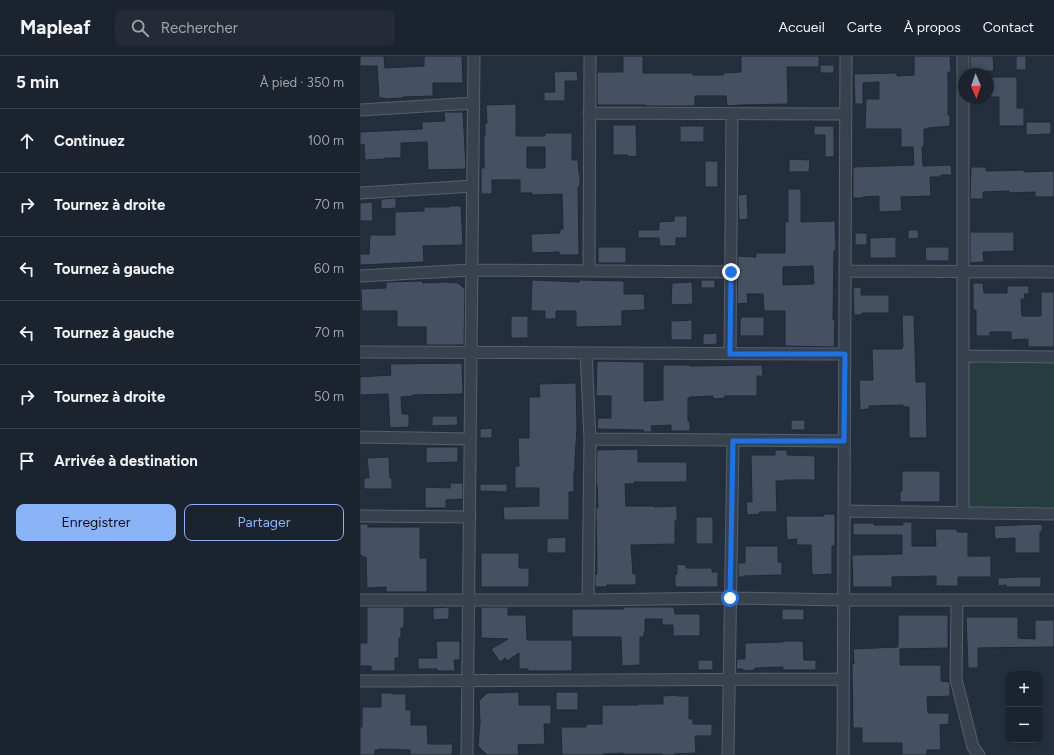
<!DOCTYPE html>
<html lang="fr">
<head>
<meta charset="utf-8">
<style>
	body { margin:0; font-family:Figtree,sans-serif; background:#242b36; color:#f1f3f6 }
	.controls { position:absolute; right:12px; bottom:12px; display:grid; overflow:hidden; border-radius:8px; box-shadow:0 2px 6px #0003 }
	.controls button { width:36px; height:36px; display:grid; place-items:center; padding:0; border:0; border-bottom:1px solid #39404a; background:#1b232e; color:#f1f3f6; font:20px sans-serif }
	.compass { position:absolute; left:598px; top:12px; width:36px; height:36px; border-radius:50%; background:#1b232e; box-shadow:0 2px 6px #0003; rotate:178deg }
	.stop { position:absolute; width:12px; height:12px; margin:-9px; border:3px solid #1a73e8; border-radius:50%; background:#fff }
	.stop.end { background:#1a73e8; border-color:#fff; box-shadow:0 1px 4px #0008 }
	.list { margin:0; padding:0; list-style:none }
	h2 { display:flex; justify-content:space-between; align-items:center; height:52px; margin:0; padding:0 16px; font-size:17px }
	h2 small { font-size:13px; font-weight:400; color:#a0a4aa }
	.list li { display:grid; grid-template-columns:26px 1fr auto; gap:12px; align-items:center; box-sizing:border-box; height:64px; padding:0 16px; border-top:1px solid #39404a }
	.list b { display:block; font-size:15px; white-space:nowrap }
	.list em { font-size:13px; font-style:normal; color:#a0a4aa }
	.actions { display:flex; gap:8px; padding:12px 16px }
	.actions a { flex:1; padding:9px 0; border:1px solid #8ab4f8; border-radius:8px; text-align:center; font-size:14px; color:#8ab4f8 }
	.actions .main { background:#8ab4f8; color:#111 }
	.icon { flex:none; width:22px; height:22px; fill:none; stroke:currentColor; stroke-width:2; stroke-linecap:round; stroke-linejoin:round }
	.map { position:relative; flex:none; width:694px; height:699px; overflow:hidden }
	header { display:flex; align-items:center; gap:24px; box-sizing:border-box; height:56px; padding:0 20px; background:#1b232e; border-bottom:1px solid #39404a }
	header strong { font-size:19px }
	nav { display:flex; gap:22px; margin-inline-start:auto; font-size:14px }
	.search { width:280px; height:36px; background:#242b36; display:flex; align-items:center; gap:10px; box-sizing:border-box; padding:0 14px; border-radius:8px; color:#a0a4aa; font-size:15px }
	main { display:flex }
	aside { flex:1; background:#1b232e }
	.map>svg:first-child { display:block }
	.green { fill:#263c3f }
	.building { fill:#455162; stroke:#1f2835; fill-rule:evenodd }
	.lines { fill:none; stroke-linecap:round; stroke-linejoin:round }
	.minor-casing { stroke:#565f6c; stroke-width:13 }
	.minor { stroke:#38414e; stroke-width:11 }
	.route { stroke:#1a73e8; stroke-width:5 }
</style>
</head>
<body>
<header>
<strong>Mapleaf</strong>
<div class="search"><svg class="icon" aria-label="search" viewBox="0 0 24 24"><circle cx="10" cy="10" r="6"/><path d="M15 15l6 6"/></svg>Rechercher</div>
<nav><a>Accueil</a><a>Carte</a><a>À propos</a><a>Contact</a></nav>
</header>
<main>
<aside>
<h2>5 min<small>À pied · 350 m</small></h2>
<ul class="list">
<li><svg class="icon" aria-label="ahead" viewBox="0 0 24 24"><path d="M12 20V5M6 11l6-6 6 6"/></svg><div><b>Continuez</b></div><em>100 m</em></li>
<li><svg class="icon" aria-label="right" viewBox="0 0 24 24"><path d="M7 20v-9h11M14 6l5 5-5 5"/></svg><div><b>Tournez à droite</b></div><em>70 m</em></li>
<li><svg class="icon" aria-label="left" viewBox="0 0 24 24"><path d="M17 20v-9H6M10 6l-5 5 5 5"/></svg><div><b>Tournez à gauche</b></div><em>60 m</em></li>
<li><svg class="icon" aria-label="left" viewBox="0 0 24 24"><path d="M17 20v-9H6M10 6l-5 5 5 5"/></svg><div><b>Tournez à gauche</b></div><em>70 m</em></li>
<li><svg class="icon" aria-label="right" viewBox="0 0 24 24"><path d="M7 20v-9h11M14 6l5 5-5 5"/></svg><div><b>Tournez à droite</b></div><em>50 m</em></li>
<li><svg class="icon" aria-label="arrive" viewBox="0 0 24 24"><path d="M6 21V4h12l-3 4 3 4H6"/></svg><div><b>Arrivée à destination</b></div></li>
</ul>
<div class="actions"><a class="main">Enregistrer</a><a>Partager</a></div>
</aside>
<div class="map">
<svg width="694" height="699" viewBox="0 0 694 699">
	<rect width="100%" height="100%" fill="#242f3e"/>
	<path class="green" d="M609,307H694V451H608Z"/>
	<path class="building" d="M0,0H24L25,12L64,10V0H102L103,27H73V40L43,41V42L25,43V42H19L17,10H0Z
		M263,0H283V17H333V19H363V17L381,16V0H459V11H427L428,48L380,49L367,50L366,40H335V50H285V49H237V16H263Z
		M554,0H590L591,16H588V59H590V70L568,72V73H564V91H562L563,110L591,109L592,119H581V121H570L571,140L541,141L542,155L519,156V140L503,141V142H493V111L554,109L553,91H541V73H505L506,43H519V26L503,27V48H495L494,18L537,17V20L554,19Z
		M610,0H633L634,15H610Z
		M656,0H666V14H656Z
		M460,9H474V17H460Z
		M217,15L218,25H205V45H184V36H195L194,16Z
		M628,21H657V52H664V70H639V41H628Z
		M156,48V80H185V77H212V104H218L219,118H220V131H218L219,199H199V196L172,197L171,178L200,177V173H203L202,138L172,139V137H160V124H132V138H121V112H124V79H125V67H127L126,49ZM167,91H185V112H167Z
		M84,56H103L106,113L68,114L67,86L41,87V102H25V103L5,104L4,88L0,89V76L62,73V66L85,65Z
		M666,66H691V78L666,79Z
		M253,69H276L277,100L268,101V99H253Z
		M320,70H344V86H320Z
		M454,70H474V101H465V79H454Z
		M429,103L450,104L449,116H429Z
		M345,105H358V131H345Z
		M611,111H626V115L664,114V116L694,115V141H675V136L649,137V135L623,136V143H610Z
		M428,133H441V166L475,165L476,195H474L473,264H475L474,291L425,290V255H404L403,238H387L388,247L377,248L378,200L396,201V197H425V166H428ZM453,210L454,228L423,229V211Z
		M387,138L388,163L379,164L378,139Z
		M36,142V152L21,153V143Z
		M12,146L13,165H0V147Z
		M89,150H101L103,189L63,190L64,206L0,209V198H9L10,179H35V156L64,155V151H89Z
		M314,160H327V182H316V190H300L299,182H278V174H299V166L314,165Z
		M548,174H558L559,182L548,183Z
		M610,176H654V195L623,196L624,206L610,207Z
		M495,177H507V189H495Z
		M536,181V202H510V182Z
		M238,191H266V207H238Z
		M565,191H589V205H566Z
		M172,224L219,226V224L264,225V238H284L285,254L262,255V270L216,271V255H196V263H185V255H171Z
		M341,224H355V232H341Z
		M62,225L63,227L85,226L98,227L105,233L104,289H66V271H37V255H2L1,233L26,232V226Z
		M332,226L333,248L311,249L312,227Z
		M613,227H623L624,237H647V230H669V238H664L665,243H661L662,260H681V236H694V291H668V283L651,284V276H630V280H616V254H613Z
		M501,231V239H529V257H502V259H494L493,232Z
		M542,259H554L556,326H566L567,382H549V351H543V349L509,350V353L500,354L499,324H513L512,293H542V291H543Z
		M151,260H168V282H151Z
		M381,261H404V280H380V263H381Z
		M332,264V284H311V265Z
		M357,277V288L343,289V278Z
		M237,305L284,306V345L303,344V309H330V310L402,309L403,320H397V340H365V342L353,343V340L330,341V342H328V365H330V375H311V369L291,370L292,376H284L283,374L237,373L238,362H251V340H236Z
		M102,307L103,338L53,339V340L41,341L42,358H49V371L30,372L28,338L0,339V321L31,319L30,308Z
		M216,327L217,372L215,403V415H214V436H209V464H144L143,451L179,450V432H155V410H159L158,382H169V341H180L179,328Z
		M72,360H97L98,369L72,370Z
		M431,364H445V374H431Z
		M132,372V382H120V373Z
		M66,391H98V406L66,407Z
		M278,393V406H327V426H274V428H265L266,450H294V451L317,450V465H315V488L271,489L273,518H276V529H247V531H235V518H237L236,452H238L237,428H236L237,394Z
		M415,394H427V399L455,400V424H425V425H416L417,456H399L400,458L387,459L386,446H392L391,399H415Z
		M29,401L30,422H32V433H4V422H9L7,402Z
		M542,415H580V446H540V435H542Z
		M90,427H103V443L86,444V452H65V431L90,432Z
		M120,428H147V436L120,435Z
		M464,458H475V490H472V518L452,519L451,489H436L437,483L427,484L426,460H464Z
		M336,461H353V488H336Z
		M543,466H552V490H576L575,473H597V476H608V500H631V521H598V530H576V520L532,521V531H493L492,499L542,498V479H493V467H514V469H543Z
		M0,468H8V471H60V502H67V536H26V531L7,532L6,501H2V499H0Z
		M682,468V476H680V497H655V482L635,483L634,470Z
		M206,481V497H187V482Z
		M385,490H418V506H422V519L384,520V521H378V507H385Z
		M121,497H159V512H169V531H121Z
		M317,508L326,509V512H352V516H358V531H315V518H317Z
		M660,521H681V531H646V529L638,530V522Z
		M7,551H44V572H41V582H39V602H35V615H11V610H0V587H7Z
		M89,551V563L73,564V552Z
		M121,551H148V559H166L167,584H212V615H168V613H159V597L147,605L145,602L140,606L131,593L148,583L121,582Z
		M264,551H314L315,558H340V580H313V569H302V563H285V576H284V581H280V609L262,610L261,581H212V553H264Z
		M422,553H444V564H422Z
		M538,559H588V592L540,593V609H581V625L590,626V640L567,641L568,657H589V668L580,669L581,694H567V699H542V687H502V672H493L492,608H494L493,593L538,591Z
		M606,561H658V582L675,583V564H694V591L618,592V612H608Z
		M76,585H100V604H94L95,615H77V613H58V602H77Z
		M423,585H443L444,604H456V614H423V611L395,612V614L383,615V613H376L377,603H385V587L423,586Z
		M338,604H353V614H338Z
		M159,636V649H191V668H184L185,688L158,689L159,699H127L118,690L120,666L119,645L127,637Z
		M196,636H218V654H196Z
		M21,637H33V638H46V654H51V669H67L68,688H93L92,699H50V694L19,693V694H15V699H0V671H2V651H21Z
		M317,639V640H329V663H333V668H352V680H335L336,697L314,698V699H302V698H263V697L243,698V699H202L201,671H226V668H242V649H278V648H303V640Z"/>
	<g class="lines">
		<g class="minor-casing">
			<path id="minor" d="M0,54L114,47
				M229,57L486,58
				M0,137L113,130
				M229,215L230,0
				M485,215L694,216
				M0,220L112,214L371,216
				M0,296L485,298
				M226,297L230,383L228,544
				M370,297L372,58
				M603,300L694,301
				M0,381L110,383
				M230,383L484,385
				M484,455L694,458
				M603,457V0
				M0,460L110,461
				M0,544H228L370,542L483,544H694
				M597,544L596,623L613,691L619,699
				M0,625L483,623
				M107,699L114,0
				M368,699L373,385
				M483,699L486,0"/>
		</g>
		<use href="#minor" class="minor"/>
	</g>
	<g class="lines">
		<path class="route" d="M370,542L373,385H484L485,298H370L371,216"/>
	</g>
</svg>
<div class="controls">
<button>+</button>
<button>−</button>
</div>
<svg class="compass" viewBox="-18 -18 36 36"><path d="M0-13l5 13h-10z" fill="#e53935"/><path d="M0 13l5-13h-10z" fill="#a0a4aa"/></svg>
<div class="stop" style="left:370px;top:542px"></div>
<div class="stop end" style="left:371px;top:216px"></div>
</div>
</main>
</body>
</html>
